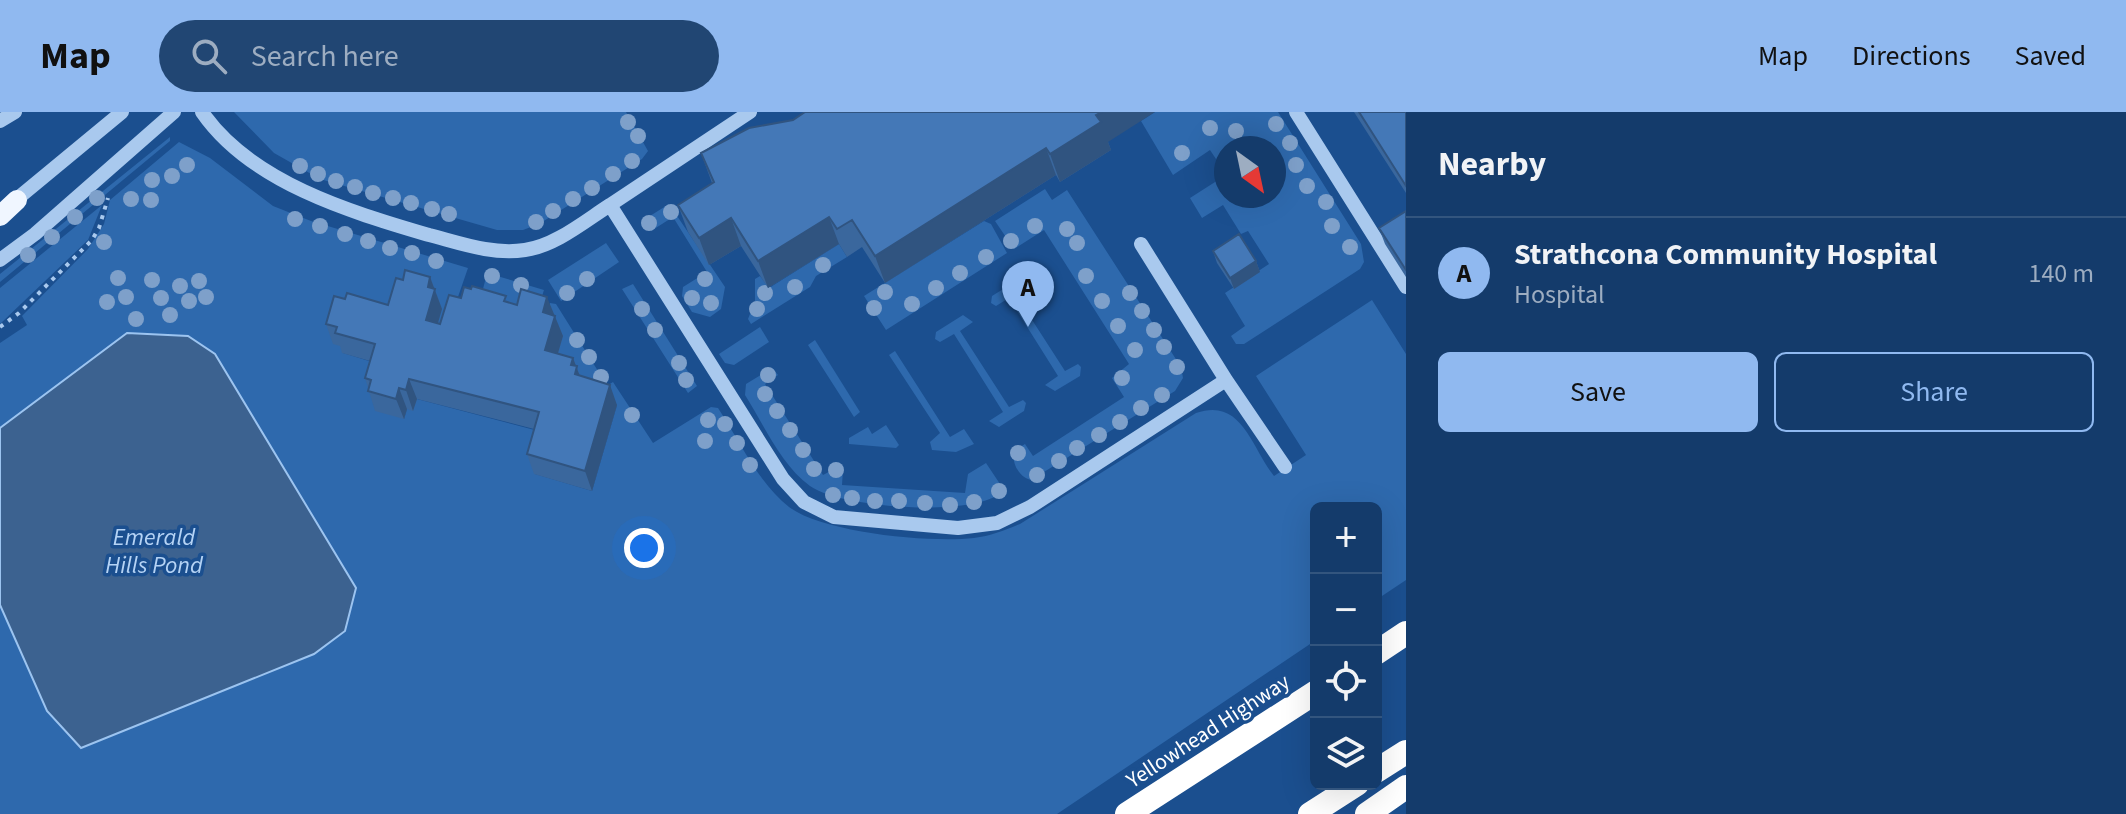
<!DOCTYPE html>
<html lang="en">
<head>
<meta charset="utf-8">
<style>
	body { margin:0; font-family:"Source Sans 3",sans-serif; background:#214673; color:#f1f3f6 }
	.controls { position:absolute; right:24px; bottom:24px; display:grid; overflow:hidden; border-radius:12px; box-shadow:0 8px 32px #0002 }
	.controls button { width:72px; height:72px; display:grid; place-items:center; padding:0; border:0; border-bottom:2px solid #33557e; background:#143b6b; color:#f1f3f6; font:40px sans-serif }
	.compass { position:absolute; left:1214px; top:24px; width:72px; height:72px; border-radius:50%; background:#143b6b; box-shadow:0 8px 32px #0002; rotate:147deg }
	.you { position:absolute; left:644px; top:436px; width:28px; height:28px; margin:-20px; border:6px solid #fff; border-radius:50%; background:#1a73e8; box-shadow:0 0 0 12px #1a73e833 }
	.badge { display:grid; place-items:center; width:52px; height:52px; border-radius:50%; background:#90b9f0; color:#111; font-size:26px; font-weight:700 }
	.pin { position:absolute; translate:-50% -66px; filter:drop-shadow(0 2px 4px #0008) }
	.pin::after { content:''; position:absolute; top:42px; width:28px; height:24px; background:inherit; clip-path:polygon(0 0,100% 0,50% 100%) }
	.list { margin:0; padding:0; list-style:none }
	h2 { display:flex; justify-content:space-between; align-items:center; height:104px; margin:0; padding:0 32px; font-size:34px }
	h2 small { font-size:26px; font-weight:400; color:#9dadc1 }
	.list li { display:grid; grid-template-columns:52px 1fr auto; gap:24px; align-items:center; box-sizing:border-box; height:112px; padding:0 32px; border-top:2px solid #33557e }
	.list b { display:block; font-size:30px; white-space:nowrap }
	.list p { margin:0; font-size:26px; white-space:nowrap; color:#9dadc1 }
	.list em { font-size:26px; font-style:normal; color:#9dadc1 }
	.actions { display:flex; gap:16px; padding:24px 32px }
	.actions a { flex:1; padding:18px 0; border:2px solid #90b9f0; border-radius:12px; text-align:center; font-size:28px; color:#90b9f0 }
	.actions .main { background:#90b9f0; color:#111 }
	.icon { flex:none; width:44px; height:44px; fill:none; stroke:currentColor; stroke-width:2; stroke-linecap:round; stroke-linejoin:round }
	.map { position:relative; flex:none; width:1406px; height:702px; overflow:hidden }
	header { display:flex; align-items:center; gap:48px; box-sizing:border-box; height:112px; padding:0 40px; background:#90b9f0; color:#111 }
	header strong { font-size:38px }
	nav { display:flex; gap:44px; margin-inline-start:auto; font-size:28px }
	.search { width:560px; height:72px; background:#214673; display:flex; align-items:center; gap:20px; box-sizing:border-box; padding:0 28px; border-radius:44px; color:#9dadc1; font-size:30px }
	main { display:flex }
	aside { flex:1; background:#143b6b }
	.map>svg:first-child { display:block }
	.green { fill:#2e69ad }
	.water { fill:#3c6290; stroke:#9cc4f0; stroke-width:2 }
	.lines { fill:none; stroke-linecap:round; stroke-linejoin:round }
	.path { stroke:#a9c9ee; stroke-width:4; stroke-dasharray:4 6; stroke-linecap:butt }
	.minor { stroke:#a9c9ee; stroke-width:14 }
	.major { stroke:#f0f6ff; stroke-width:20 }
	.highway { stroke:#fff; stroke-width:24 }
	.tree { fill:#7ea0ca }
	.wall { fill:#3a679d }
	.shaded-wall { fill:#305480 }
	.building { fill:#4478b7; stroke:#305480; stroke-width:2 }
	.labels { text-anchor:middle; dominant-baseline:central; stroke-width:7; stroke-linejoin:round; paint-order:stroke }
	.street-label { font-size:22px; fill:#fff; stroke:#1b4f8f }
	.water-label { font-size:24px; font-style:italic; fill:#b5d3f5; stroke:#1b4f8f }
</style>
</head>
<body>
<header>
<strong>Map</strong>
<div class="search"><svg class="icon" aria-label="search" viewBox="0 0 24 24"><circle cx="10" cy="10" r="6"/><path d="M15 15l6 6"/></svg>Search here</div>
<nav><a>Map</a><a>Directions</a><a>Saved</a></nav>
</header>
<main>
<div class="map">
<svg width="1406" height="702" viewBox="0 0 1406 702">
	<rect width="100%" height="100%" fill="#1b4f8f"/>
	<path class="green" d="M234,0H626L648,39L642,47L539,112L523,118H497L320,67L274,41Z
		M1155,0H1278L1361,132L1364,150L1360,157L1244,232H1236L1231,224L1245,214L1225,181L1269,152L1248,119L1241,122L1223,93L1202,106L1190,86L1226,63V84H1274V36H1226V62L1210,38L1173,63L1141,9Z
		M170,25V29L0,170V162Z
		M179,30L210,46L273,94L311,109L468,156L442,231L344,235L343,241L382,253L404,307L407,297L417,287L546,321L535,362L592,379L617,293L589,285L613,270L653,331L711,295L718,296C739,328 759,372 789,395C824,421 930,431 974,426C991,424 1005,418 1020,412L1196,301C1242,285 1251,335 1274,364L1306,343L1256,264L1372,188L1406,242V468L1376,488V396H1316V528L1057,702H0V493L47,599L82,636L314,542L345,519L356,476L215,242L188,224L127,221L0,316V231L27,213L22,204L88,137L104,112L110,88Z
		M1045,77L1052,88L1067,78L1181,255L1183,266L1175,279L1031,368C1019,366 1010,349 1015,338L1025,332L1033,344L1124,285L1112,266L1129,252L1044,118L1014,137L995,109Z
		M669,92L725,175L721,197L710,205L692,200L682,184L683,175L707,160L673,105L651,119L642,109Z
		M102,93L88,128L0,212V176Z
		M984,109L991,112L1007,141L886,218L864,184Z
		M606,131L619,150L561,189L548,168Z
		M839,132L847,145L816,164L810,175L751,212L748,207L755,189V167L760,164L769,176Z
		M487,161L544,178L537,200L480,189Z
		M1019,167L1029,174L1016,183L1065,259L1078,252L1081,255L1080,264L1055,279L1045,273L1058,264L1009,186L996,194L991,191L992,184Z
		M633,172L697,274L688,281L622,177Z
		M550,191L556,192L603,267L583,280L553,258L547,203Z
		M963,203L973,210L960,219L1009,295L1023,288L1026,291L1024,299L999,315L989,309L1003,300L954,222L940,230L935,227L936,220Z
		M760,215L769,230L734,253L725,251L719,242Z
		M815,228L860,300L854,305L808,233Z
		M895,239L950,325L964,317L974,332L956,340L932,338L930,330L940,321L889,243Z
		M772,256L778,263L765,272L823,363L838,355L843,358L842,373L965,381L968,362L986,351L1002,375V380C973,406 840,396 810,374C781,353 764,313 745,283L746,272Z
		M886,313L899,333L896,336L849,332V326L868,315L872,322Z"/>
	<path class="water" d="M127,221L188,224L215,242L356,476L345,519L314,542L81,636L47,599L0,493V316Z"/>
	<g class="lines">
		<path class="path" d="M0,215L19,201L92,128L99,116L108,86"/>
		<path class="minor" d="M202,0C251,71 351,100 429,123C460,131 492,143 525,138C555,134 585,109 610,93
			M750,0L610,93L783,367L804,390L834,405L958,416L997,411L1030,395L1226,268L1141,132
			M1296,0L1406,175
			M0,9L15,0
			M12,91L122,0
			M0,148L35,122L174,0
			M1226,268L1285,355"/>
		<path class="major" d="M0,104L17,88"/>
		<path class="highway" d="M1376,541L1406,521
			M1376,659L1406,640
			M1127,702L1316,580
			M1310,702L1357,672
			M1367,702L1406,675"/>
	</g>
	<g class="tree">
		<circle cx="628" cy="10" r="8"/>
		<circle cx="1276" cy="12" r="8"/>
		<circle cx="1210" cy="16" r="8"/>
		<circle cx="1236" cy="19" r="8"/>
		<circle cx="638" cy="24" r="8"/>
		<circle cx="1290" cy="31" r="8"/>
		<circle cx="1182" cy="41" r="8"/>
		<circle cx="632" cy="49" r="8"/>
		<circle cx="187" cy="53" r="8"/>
		<circle cx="1296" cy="53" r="8"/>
		<circle cx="300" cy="54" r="8"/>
		<circle cx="318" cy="62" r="8"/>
		<circle cx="613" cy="62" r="8"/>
		<circle cx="172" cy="64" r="8"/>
		<circle cx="152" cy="68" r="8"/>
		<circle cx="336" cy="69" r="8"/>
		<circle cx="1307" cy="74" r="8"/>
		<circle cx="355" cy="75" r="8"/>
		<circle cx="592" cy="76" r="8"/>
		<circle cx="373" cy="81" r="8"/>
		<circle cx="97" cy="86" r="8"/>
		<circle cx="393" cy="86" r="8"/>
		<circle cx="131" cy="87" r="8"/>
		<circle cx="573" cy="87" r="8"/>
		<circle cx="151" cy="88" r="8"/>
		<circle cx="1326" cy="90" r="8"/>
		<circle cx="411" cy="91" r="8"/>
		<circle cx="432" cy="97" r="8"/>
		<circle cx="553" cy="99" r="8"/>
		<circle cx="671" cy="100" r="8"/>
		<circle cx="449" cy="102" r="8"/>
		<circle cx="75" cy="105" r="8"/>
		<circle cx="295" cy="107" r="8"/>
		<circle cx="536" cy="110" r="8"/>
		<circle cx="649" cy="111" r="8"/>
		<circle cx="320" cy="114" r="8"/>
		<circle cx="1035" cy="114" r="8"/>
		<circle cx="1332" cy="114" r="8"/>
		<circle cx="1067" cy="117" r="8"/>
		<circle cx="345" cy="122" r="8"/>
		<circle cx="52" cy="125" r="8"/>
		<circle cx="368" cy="129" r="8"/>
		<circle cx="1011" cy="129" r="8"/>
		<circle cx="104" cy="130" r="8"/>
		<circle cx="1077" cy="131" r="8"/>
		<circle cx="1350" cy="135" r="8"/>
		<circle cx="390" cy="136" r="8"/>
		<circle cx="412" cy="141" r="8"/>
		<circle cx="28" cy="143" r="8"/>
		<circle cx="986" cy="145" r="8"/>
		<circle cx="436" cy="149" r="8"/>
		<circle cx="823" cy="153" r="8"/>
		<circle cx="960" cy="161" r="8"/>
		<circle cx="492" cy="164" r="8"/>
		<circle cx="1086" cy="164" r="8"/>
		<circle cx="118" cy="166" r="8"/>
		<circle cx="587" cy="167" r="8"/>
		<circle cx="705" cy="167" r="8"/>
		<circle cx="152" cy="168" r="8"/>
		<circle cx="199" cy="169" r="8"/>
		<circle cx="521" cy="173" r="8"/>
		<circle cx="180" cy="174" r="8"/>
		<circle cx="795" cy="175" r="8"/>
		<circle cx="936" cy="176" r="8"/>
		<circle cx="885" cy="180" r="8"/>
		<circle cx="567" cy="181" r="8"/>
		<circle cx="765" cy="181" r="8"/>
		<circle cx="1130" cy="181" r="8"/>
		<circle cx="126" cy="185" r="8"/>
		<circle cx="206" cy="185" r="8"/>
		<circle cx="161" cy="186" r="8"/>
		<circle cx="692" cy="186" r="8"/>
		<circle cx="189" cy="189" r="8"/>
		<circle cx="1102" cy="189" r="8"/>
		<circle cx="107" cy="190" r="8"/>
		<circle cx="711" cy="191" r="8"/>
		<circle cx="912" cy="192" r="8"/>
		<circle cx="874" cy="196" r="8"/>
		<circle cx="642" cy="197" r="8"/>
		<circle cx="757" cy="197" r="8"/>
		<circle cx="1142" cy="199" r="8"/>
		<circle cx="170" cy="203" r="8"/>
		<circle cx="136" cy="207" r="8"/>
		<circle cx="1118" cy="214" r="8"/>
		<circle cx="655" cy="218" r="8"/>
		<circle cx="1154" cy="218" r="8"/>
		<circle cx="577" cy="228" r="8"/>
		<circle cx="1164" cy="235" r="8"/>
		<circle cx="1135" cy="238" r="8"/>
		<circle cx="589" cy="245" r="8"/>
		<circle cx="679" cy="251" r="8"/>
		<circle cx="1177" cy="255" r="8"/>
		<circle cx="768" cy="263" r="8"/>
		<circle cx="601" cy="265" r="8"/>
		<circle cx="1122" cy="266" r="8"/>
		<circle cx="686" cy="268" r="8"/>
		<circle cx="765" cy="282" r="8"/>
		<circle cx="1162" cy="283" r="8"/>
		<circle cx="1141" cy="296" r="8"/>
		<circle cx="777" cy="299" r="8"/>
		<circle cx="632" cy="303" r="8"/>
		<circle cx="708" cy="308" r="8"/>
		<circle cx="1120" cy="310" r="8"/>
		<circle cx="725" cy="312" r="8"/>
		<circle cx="790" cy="318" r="8"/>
		<circle cx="1099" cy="323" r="8"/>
		<circle cx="705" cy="329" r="8"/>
		<circle cx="737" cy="331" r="8"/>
		<circle cx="1077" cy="336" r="8"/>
		<circle cx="803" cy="338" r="8"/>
		<circle cx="1018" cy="341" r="8"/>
		<circle cx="1059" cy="349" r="8"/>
		<circle cx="750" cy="353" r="8"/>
		<circle cx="814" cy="357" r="8"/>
		<circle cx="836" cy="358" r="8"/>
		<circle cx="1037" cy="363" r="8"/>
		<circle cx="999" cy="379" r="8"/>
		<circle cx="833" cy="383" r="8"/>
		<circle cx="852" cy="386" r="8"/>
		<circle cx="875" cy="389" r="8"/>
		<circle cx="899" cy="389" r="8"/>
		<circle cx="974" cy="390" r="8"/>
		<circle cx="925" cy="391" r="8"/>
		<circle cx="950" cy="393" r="8"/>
	</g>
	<path class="wall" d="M1354,0H1406V81Z
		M793,8L1108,30L1111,38L1060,70L1056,63L885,171L862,135L847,145L839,132L768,176L741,134L709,153L688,120L678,93L712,71L701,41Z
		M1406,99V165L1385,132L1379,116Z
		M1213,139L1256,149L1260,160L1234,177L1217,151Z
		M430,165L442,197L438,211L440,212L461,186L509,191L554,203L563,224L558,241L573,246L580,264L617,293L592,379L534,362L527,342L534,317L417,287L413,299L407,297L404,307L375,299L365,266L370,249L342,241L340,234L333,232L326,212L345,187L388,193L403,168Z"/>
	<path class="shaded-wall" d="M1102,0H1155L1108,30L1111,38L1060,70L1050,42Z
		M1046,36L1056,63L885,171L875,144Z
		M829,105L839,132L768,176L758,149Z
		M731,106L741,134L709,153L699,126Z
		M1256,149L1260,160L1234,177L1230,166Z
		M430,165L442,197L433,228L426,208L428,175Z
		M547,185L563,224L553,258L545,238L543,200Z
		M573,246L584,275L582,283L571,253Z
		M409,267L417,287L413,299L406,278Z
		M610,273L617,293L592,379L585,359Z
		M399,276L407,297L404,307L396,287Z"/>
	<path class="building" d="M805,0H1102L1096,3L1101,10L1050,42L1046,36L875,144L852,108L837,117L829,105L758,149L731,106L699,126L678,93L714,70L701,41L749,16L793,8Z
		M1359,0H1406V74Z
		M1406,99V158L1379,116Z
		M1239,122L1256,149L1230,166L1213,139Z
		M405,158L430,165L428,175L435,177L426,208L440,212L449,183L461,186L464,175L471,177L472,174L506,184L504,189L517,193L521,177L547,185L543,200L555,204L545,238L573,246L571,253L577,254L575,262L610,273L585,359L527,342L539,300L409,267L406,278L399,276L396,287L368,279L371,268L365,266L375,232L335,221L337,215L326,212L334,184L345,187L347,181L388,193L396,166L403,168Z"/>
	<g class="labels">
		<g class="street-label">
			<text transform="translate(1208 619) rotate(-33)">Yellowhead Highway</text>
		</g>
		<g class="water-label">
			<text x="154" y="425">Emerald<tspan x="154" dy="28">Hills Pond</tspan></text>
		</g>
	</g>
</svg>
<div class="controls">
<button>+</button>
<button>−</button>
<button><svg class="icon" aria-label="locate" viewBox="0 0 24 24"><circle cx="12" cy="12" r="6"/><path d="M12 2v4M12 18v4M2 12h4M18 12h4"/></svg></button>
<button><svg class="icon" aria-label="layers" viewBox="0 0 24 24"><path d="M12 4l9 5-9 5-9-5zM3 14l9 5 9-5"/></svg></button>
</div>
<svg class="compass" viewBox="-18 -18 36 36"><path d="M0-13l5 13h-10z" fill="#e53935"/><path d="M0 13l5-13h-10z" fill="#9dadc1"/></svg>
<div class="you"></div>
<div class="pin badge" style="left:1028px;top:215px">A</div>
</div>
<aside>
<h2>Nearby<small></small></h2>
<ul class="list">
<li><span class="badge">A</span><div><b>Strathcona Community Hospital</b><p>Hospital</p></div><em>140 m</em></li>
</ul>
<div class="actions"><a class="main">Save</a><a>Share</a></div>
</aside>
</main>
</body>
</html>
